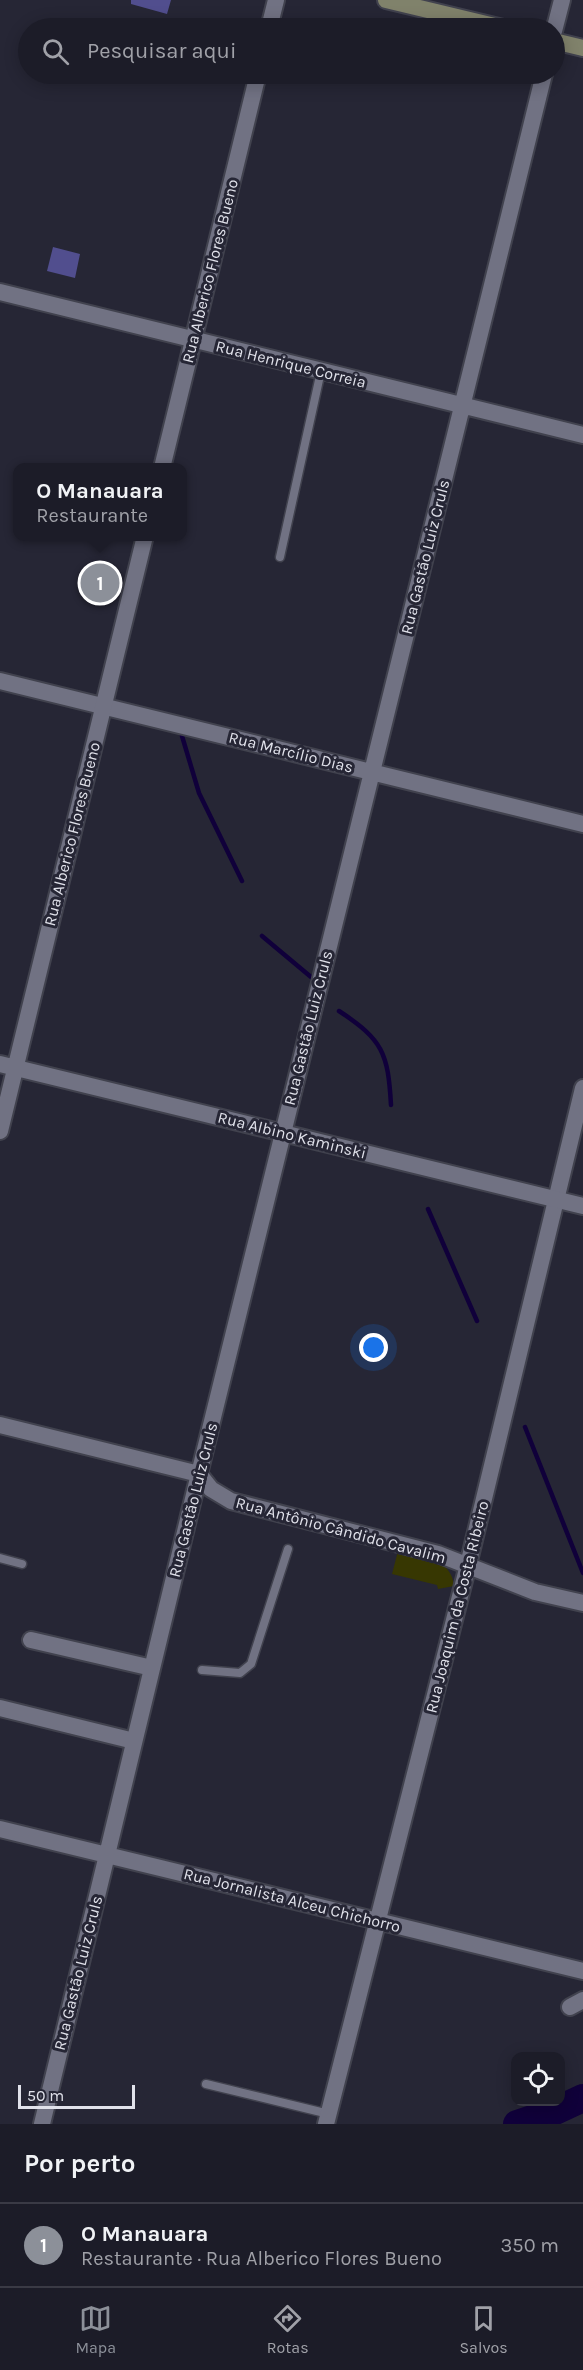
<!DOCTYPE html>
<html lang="pt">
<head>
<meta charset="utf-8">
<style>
	body { margin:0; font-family:Karla,sans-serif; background:#252530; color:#f1f3f6 }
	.controls { position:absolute; right:18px; bottom:18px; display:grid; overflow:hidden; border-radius:12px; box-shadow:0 3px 15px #0003 }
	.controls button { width:54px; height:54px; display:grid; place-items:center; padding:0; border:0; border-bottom:2px solid #3a3a45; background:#1c1c28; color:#f1f3f6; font:30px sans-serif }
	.scale { position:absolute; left:18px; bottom:15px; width:117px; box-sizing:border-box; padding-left:6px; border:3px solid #e1e2eb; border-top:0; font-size:16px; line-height:21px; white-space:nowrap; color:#e1e2eb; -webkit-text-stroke:4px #262635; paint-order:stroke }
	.you { position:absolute; left:374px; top:1348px; width:21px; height:21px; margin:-15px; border:4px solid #fff; border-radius:50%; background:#1a73e8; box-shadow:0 0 0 9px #1a73e833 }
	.badge { display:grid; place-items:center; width:39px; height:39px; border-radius:50%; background:#8c9099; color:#fff; font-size:20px; font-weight:700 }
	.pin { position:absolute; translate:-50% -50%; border:3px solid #fff; box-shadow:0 2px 6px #0006 }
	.popup { position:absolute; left:13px; top:463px; width:174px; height:78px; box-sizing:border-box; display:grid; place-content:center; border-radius:12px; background:#1c1c28; filter:drop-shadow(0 2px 4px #0005); font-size:20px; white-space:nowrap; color:#a0a1a8 }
	.popup b { font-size:22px; color:#f1f3f6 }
	.popup::after { content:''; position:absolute; left:50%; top:100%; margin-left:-12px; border:12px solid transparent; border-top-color:#1c1c28 }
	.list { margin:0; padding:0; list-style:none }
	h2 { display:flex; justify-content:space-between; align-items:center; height:78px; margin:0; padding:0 24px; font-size:26px }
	h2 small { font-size:20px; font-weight:400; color:#a0a1a8 }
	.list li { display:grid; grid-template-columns:39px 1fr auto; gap:18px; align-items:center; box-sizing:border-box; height:84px; padding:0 24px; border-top:2px solid #3a3a45 }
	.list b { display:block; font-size:22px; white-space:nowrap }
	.list p { margin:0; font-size:20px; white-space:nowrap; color:#a0a1a8 }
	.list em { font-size:20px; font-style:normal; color:#a0a1a8 }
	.icon { flex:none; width:33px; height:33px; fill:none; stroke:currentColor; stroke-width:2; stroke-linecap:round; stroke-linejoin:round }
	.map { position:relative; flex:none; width:583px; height:2124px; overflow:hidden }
	.search { position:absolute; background:#1c1c28; box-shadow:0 3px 15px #0003; left:18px; right:18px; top:18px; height:66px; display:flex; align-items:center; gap:15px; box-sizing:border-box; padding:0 21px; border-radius:33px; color:#a0a1a8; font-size:22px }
	.sheet { height:162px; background:#1c1c28 }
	nav { display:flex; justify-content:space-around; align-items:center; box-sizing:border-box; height:84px; border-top:2px solid #3a3a45; background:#1c1c28; font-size:16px; color:#a0a1a8 }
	nav a { display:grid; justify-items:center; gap:3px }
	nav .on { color:#8c9099 }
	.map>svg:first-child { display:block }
	.green { fill:#373702 }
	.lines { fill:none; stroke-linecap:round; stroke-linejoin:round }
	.stream { stroke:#10003a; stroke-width:4.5 }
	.river { stroke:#10003a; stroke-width:28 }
	.building { fill:#514e8e }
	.service-casing { stroke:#41424e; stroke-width:11 }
	.minor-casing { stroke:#41424e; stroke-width:20 }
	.tertiary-casing { stroke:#41424e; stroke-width:20 }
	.secondary-casing { stroke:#41424e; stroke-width:20 }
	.service { stroke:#717283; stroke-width:8 }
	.minor { stroke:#717283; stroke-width:16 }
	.tertiary { stroke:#717283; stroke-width:16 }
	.secondary { stroke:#80826b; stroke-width:16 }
	.labels { text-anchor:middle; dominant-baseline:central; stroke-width:6; stroke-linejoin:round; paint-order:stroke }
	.street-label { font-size:16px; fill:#e1e2eb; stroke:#262635 }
</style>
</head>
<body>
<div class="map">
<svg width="583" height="2124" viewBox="0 0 583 2124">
	<rect width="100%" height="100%" fill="#262635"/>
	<path class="green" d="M398,1551C421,1557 452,1558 454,1586L438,1589L437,1585L392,1574Z"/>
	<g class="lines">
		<path class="stream" d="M182,736L199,793L242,881
			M262,936L311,977
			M339,1011C383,1040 388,1053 391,1105
			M428,1209L477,1321
			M525,1427L583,1573"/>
		<path class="river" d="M517,2124L553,2112L583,2098"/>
	</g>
	<path class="building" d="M131,0H171L167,14L131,4Z
		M53,247L80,254L75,278L47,271Z"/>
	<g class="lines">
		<g class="service-casing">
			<path id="service" d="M280,557L321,371
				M0,1558L22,1564
				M202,1670L240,1673L251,1664L288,1549
				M206,2084L329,2114"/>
		</g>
		<g class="minor-casing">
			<path id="minor" d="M554,31L562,0
				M0,292L583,435
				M0,681L583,824
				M0,1425L199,1474L211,1489L231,1501L438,1554L535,1592L583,1603
				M31,1640L152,1668
				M0,1708L134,1741
				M0,1829L583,1971
				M570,2007L583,2000
				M42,2124L199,1474L544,74
				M326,2124L468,1565L583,1088"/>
		</g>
		<g class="tertiary-casing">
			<path id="tertiary" d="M269,28L276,0
				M162,468L258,74
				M0,1064L583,1206
				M0,1131L145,536"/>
		</g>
		<g class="secondary-casing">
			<path id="secondary" d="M386,0L503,28
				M554,41L583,48"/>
		</g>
		<use href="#service" class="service"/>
		<use href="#minor" class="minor"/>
		<use href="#tertiary" class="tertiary"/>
		<use href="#secondary" class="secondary"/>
	</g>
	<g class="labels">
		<g class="street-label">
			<text transform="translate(210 271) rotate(-76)">Rua Alberico Flores Bueno</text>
			<text transform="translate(291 364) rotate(14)">Rua Henrique Correia</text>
			<text transform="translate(425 557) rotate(-76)">Rua Gastão Luiz Cruls</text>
			<text transform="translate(291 752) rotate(14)">Rua Marcílio Dias</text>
			<text transform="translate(72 834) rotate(-76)">Rua Alberico Flores Bueno</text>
			<text transform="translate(308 1028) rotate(-76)">Rua Gastão Luiz Cruls</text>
			<text transform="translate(292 1135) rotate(14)">Rua Albino Kaminski</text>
			<text transform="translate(193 1500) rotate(-76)">Rua Gastão Luiz Cruls</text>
			<text transform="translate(341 1530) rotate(15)">Rua Antônio Cândido Cavalim</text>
			<text transform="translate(457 1607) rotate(-76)">Rua Joaquim da Costa Ribeiro</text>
			<text transform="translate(292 1900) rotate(14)">Rua Jornalista Alceu Chichorro</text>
			<text transform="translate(78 1973) rotate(-76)">Rua Gastão Luiz Cruls</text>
		</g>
	</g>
</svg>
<div class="controls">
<button><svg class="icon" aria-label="locate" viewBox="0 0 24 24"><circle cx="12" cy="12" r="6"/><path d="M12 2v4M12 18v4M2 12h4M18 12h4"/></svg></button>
</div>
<div class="scale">50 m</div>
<div class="you"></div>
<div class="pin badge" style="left:100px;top:583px">1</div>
<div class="popup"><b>O Manauara</b>Restaurante</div>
<div class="search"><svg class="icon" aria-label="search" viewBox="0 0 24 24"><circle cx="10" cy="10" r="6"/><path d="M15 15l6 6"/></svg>Pesquisar aqui</div>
</div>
<section class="sheet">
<h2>Por perto<small></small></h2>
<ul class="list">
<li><span class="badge">1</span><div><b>O Manauara</b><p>Restaurante · Rua Alberico Flores Bueno</p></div><em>350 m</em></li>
</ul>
</section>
<nav>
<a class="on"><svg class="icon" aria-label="map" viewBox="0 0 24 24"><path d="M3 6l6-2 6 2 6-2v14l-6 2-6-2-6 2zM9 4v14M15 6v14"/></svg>Mapa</a>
<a><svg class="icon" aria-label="directions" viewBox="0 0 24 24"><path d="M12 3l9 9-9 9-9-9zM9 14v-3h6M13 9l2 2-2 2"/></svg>Rotas</a>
<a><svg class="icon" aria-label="saved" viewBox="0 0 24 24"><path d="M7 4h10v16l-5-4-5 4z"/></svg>Salvos</a>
</nav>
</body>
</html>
